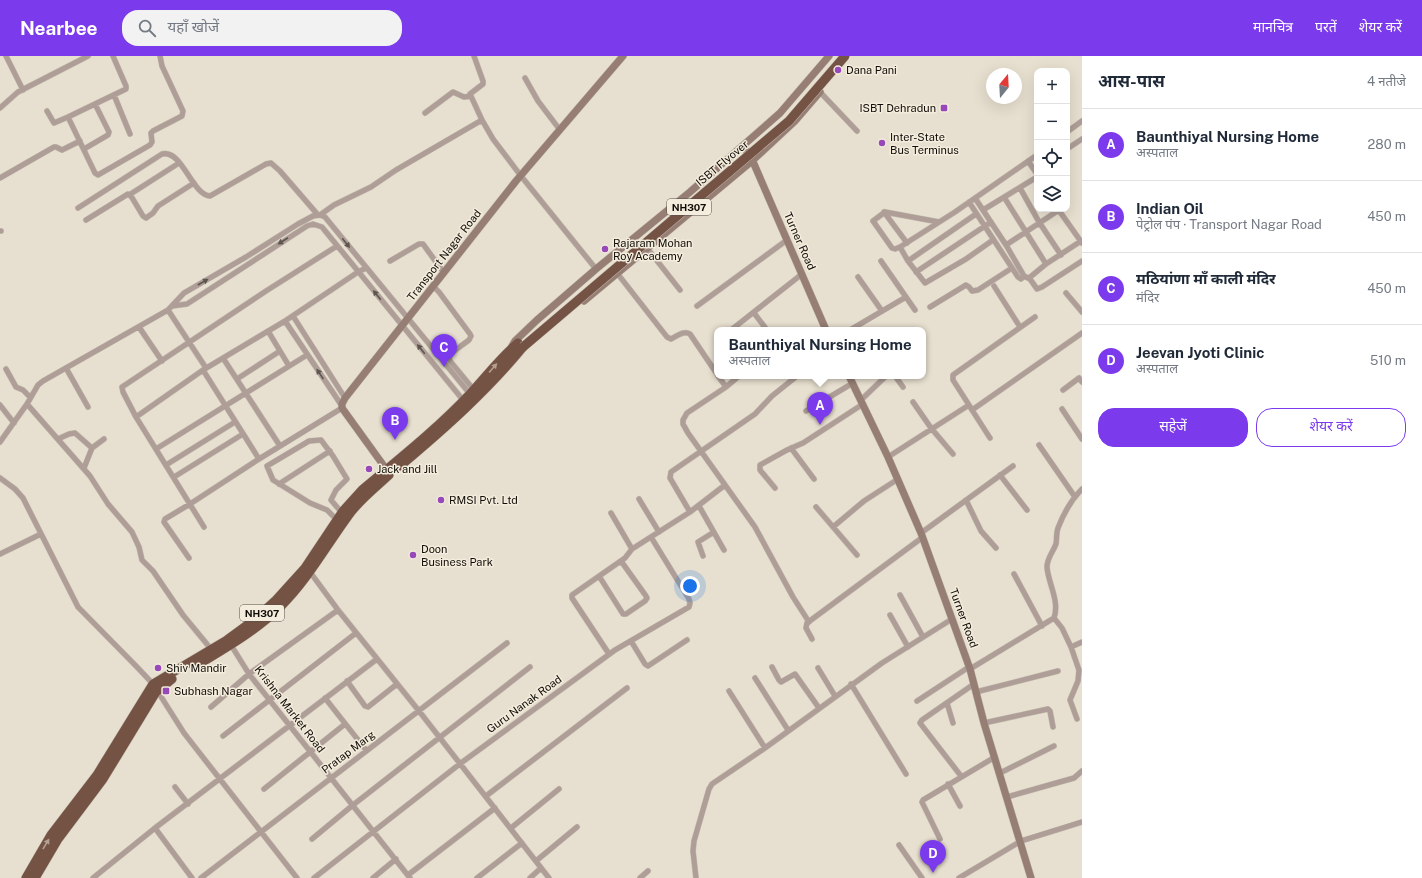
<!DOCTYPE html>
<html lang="hi">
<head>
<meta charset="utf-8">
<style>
	body { margin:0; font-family:"Public Sans","Noto Sans Devanagari",sans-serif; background:#f2f2f3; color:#1f2937 }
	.controls { position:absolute; right:12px; top:12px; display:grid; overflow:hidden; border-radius:8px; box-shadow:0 4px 16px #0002 }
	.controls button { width:36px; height:36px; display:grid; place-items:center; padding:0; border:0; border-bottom:1px solid #e0e1e3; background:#fff; color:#1f2937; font:20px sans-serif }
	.compass { position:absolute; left:986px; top:12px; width:36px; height:36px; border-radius:50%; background:#fff; box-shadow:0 4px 16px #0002; rotate:18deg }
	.you { position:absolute; left:690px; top:530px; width:14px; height:14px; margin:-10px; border:3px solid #fff; border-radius:50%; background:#1a73e8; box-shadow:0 0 0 6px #1a73e833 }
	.badge { display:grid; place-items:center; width:26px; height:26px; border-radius:50%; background:#7c3aed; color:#fff; font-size:13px; font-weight:700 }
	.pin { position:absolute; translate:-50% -33px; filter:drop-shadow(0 1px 2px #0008) }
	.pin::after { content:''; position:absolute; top:21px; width:14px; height:12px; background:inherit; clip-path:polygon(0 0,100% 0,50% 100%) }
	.popup { position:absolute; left:714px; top:271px; width:212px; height:52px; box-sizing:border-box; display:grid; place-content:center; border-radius:8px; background:#fff; filter:drop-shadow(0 1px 3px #0005); font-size:13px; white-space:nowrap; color:#747a83 }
	.popup b { font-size:15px; color:#1f2937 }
	.popup::after { content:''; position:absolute; left:50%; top:100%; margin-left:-8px; border:8px solid transparent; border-top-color:#fff }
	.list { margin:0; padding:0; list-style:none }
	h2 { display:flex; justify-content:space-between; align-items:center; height:52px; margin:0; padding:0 16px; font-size:17px }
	h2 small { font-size:13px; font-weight:400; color:#747a83 }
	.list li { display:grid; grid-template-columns:26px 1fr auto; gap:12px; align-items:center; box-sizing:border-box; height:72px; padding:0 16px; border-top:1px solid #e0e1e3 }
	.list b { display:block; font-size:15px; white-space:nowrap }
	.list p { margin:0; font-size:13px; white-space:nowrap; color:#747a83 }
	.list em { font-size:13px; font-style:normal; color:#747a83 }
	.actions { display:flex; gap:8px; padding:12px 16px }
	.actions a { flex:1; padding:9px 0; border:1px solid #7c3aed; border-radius:16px; text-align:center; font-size:14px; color:#7c3aed }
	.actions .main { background:#7c3aed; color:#fff }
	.icon { flex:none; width:22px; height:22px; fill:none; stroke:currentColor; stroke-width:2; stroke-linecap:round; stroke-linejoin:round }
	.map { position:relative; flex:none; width:1082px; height:822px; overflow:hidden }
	header { display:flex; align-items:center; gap:24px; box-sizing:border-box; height:56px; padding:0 20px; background:#7c3aed; color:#fff }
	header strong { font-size:19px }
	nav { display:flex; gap:22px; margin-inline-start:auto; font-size:14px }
	.search { width:280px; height:36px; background:#f2f2f3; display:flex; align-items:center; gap:10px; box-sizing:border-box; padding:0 14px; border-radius:16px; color:#747a83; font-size:15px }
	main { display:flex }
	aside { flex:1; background:#fff }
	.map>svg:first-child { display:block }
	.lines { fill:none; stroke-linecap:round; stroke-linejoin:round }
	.street-casing { stroke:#c4bdaf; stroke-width:6 }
	.secondary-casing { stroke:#c4bdaf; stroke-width:8 }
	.highway-casing { stroke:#c4bdaf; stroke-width:10 }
	.street { stroke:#ae9e97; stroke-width:5 }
	.secondary { stroke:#967e74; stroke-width:7 }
	.highway { stroke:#745345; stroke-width:9 }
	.highway-bridge-casing { stroke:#c4bdaf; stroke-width:10; stroke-linecap:butt }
	.highway-bridge { stroke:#745345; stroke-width:9 }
	.oneway { fill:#5e554f }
	.oneway2 { fill:#b4a090 }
	.poi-dot { fill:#9849b9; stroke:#f4ecdc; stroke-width:1.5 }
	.labels { text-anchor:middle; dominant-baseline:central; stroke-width:3; stroke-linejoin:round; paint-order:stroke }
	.shield { fill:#f4ecdc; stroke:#544f47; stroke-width:1 }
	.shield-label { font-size:10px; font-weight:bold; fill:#0f0c07 }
	.poi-label { font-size:11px; fill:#0f0c07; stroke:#f4ecdc; text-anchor:start }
	.street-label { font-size:11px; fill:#0f0c07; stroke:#f4ecdc }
</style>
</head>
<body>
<header>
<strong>Nearbee</strong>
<div class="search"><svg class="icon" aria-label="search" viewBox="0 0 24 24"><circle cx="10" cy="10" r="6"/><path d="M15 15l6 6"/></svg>यहाँ खोजें</div>
<nav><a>मानचित्र</a><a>परतें</a><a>शेयर करें</a></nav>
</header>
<main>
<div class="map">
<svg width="1082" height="822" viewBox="0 0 1082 822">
	<rect width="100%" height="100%" fill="#e7dfcf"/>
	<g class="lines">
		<g class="street-casing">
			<path id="street" d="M6,0L23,34
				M113,0L126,30V33L68,61L95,117L98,119L150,89L152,86L151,77L153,75L182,60L183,55L162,10L160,0
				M474,0L483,25V28L470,38L482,64
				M525,22L538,45L560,74
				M820,36L857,75
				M114,39L130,78
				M0,52L18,36L88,0
				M47,55L54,67L68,61
				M425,57L453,36L464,41L471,40
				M1067,76L1082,65
				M84,93L108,79L109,76L95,48
				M1067,93L1082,83
				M1028,105L1037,118
				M0,122L54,91H56L62,94L80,85
				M1020,132L1039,166L1061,199
				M129,139L179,107
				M1004,141L1046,208
				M975,142L1006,189L1024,220L1030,223L1037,233L1042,231L1082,205
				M969,146L1018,221L1021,223L1024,220
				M78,152L162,98C182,93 192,139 210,140L266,108L271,107L280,115L318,159
				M1058,153L1082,187
				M983,154L1037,121
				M884,156L907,187
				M320,159L325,161L470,338
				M86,164L128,138L131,140L143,160L146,162L153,157L158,150L194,127
				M939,166L885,156L873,165L892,192L895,193L900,191L955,156L1037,99
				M0,175H1
				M1006,189L1059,154
				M900,191L908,205L925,227L966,203L993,184
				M647,192L680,234
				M390,205L419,188H423L444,217
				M881,205L915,254
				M908,205L976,158
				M916,216L991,166
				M617,217L667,281L671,283C677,280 684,274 690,278L717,318
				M858,221L882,255
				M1029,222L1046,208L1081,185
				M433,230L439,236L470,278L471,280L469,284L450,298L449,301L450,305L474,334
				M994,230L1020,271
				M1066,237L1082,256
				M172,250L187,248L307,170L313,168L322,171L463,344
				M697,250L787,184
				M930,251L966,229L969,231L972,235L978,234L1012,212
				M168,254L206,312
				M754,257L767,274
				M293,260L345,342
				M285,265L342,350
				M139,271L162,305
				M731,274L802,218
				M850,274L906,241
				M268,275L289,310
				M223,302L280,390
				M66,312L88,351
				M6,313L16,331L23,334L30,341
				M203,314L259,403
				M718,320L726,331L739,320
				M895,320L903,331
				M237,323L280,295
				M726,331L687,357L683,364V368L688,377L755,471L793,541L809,566
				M1063,334L1079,322L1082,326
				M861,344L886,320
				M913,346L931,372L953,398
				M27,348L90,420L108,448L132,476L139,491L142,504L153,515L183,559L211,593
				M0,349L14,367
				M969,349L972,354L1082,277
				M1062,353L1082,383
				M972,354L990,382
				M806,355L853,327
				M136,361L203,314L285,265L358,216L366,212
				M58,383L69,378L75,377L92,392L84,412
				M0,386L27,348L38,329L43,325L168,254L184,237L246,201L298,168L313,160L320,159L334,149L371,131L396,114L482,64L493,83L521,120L596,213
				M1039,389L1075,441
				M92,392L104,383
				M791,392L814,423
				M156,393L307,299
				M888,401L969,349L953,324V319L1035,261
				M166,409L235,366
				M1000,419L1027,454
				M174,421L243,378
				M0,422L15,433L23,442L78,551L137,611L153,628L184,677L297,822
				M279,428L330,395
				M775,432L760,414V409L787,394L803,387L863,348
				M639,443L659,476
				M966,444L981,475L996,492
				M699,450L724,494
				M816,451L857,499
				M690,456L725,429
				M611,457L632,493
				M337,464L327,454L310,447L273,424L267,410L309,385L321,384L333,400L347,423L336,434L331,444L342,457
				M204,471L136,361L123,336L122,331L266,235L337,190
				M833,471L864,445L898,423
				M921,477L1013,410
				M0,498L41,478
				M703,500L698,486L714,476
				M189,502L164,466L165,463L190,448L259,403L342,352
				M310,516L338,554L419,655L549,822
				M1014,518L1042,570
				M599,520L623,558H626L645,545L647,542L646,540L621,505
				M900,539L923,581
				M890,559L908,591
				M1054,562L1062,572L1071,591L1079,614L1078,625L1070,644L1077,663
				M812,583L806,572L807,567L923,481
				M631,585L645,608L648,610L687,584
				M231,589L249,618L410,822
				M1071,591L1082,586
				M609,598L572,542V539L625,502L632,493L690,456L670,422L671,416L755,358L772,340L797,320
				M772,611L779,624L781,626L795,618L819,652
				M818,612L835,640
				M970,613L1054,562C1060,545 1048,527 1047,511C1047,502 1053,496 1056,488C1057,483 1056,477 1058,472C1063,459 1072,443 1082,433
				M755,622L788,674
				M347,625L365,650L368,651L397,628
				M851,628L906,718
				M729,635L765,692
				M976,636L1058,615
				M325,642L366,694
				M917,645L969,611
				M947,647L953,667
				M211,651L249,618L338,554
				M984,667L1048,653L1050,655L1053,671
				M223,680L356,577
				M1000,717L1054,690
				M961,720L920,667L922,664L974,628
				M948,728L960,750
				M175,731L188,748
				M264,733L345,668
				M486,740L627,632
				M1007,741L1074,722L1082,715
				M155,772L192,822
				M511,772L559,733
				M312,783L353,749L530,611
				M940,783L922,746L923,744L995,701
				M899,789L922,822
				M536,805L577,771
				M408,819L495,752
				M93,822L155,772L377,603
				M201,822L507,587
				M314,822L461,707L600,605L615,594L689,551L690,547L689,543L651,481
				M373,822L396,803
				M477,822L522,787
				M530,822L541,812
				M640,822L648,815
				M696,822L693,795L694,785L709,733L712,728L765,692L882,607L952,563
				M959,822L1021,785L1082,766"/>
		</g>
		<g class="secondary-casing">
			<path id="secondary" d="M744,90L754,108L826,274
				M584,245L752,105L795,65L820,36
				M512,290L515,285L537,264L596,213L690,136L780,57L829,0
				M849,320L888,401L921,477L952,563L970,613L984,667L1031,822
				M389,417L342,352V348L345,342L516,125L623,0"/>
		</g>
		<g class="highway-casing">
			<path id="highway" d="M400,410C444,373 487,335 523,291
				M199,608C227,591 257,574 281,550C308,523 326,490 348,460C359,444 375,432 389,419
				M26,822L51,779L97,719L153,628L227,584L253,565L276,544L305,512L343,455L362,434C399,403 437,373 470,338C486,321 500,302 518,287
				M35,822L58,783L103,723L156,636L172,623"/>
		</g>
		<use href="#street" class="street"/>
		<use href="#secondary" class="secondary"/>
		<use href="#highway" class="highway"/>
		<g class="highway-bridge-casing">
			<path id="highway-bridge" d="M523,291L789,65L845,0"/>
		</g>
		<use href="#highway-bridge" class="highway-bridge"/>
	</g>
	<defs><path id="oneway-solid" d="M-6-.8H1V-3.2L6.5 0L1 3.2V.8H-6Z"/></defs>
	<g class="oneway">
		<use href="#oneway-solid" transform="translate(283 185) rotate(147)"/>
		<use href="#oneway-solid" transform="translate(346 187) rotate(51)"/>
		<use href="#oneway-solid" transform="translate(203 226) rotate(-30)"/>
		<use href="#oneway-solid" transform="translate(377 239) rotate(-129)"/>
		<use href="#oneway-solid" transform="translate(421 293) rotate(-129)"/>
		<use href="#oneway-solid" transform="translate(320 318) rotate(-124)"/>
	</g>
	<g class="oneway2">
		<use href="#oneway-solid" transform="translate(493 312) rotate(-49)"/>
		<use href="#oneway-solid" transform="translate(46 788) rotate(-59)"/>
	</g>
	<g class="poi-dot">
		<circle cx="838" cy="14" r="4"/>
		<rect x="940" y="48" width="8" height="8" rx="2"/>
		<circle cx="882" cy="87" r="4"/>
		<circle cx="605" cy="193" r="4"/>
		<circle cx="369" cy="413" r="4"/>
		<circle cx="441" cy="444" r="4"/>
		<circle cx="413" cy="499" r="4"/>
		<circle cx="158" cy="612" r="4"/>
		<rect x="162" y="631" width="8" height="8" rx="2"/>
	</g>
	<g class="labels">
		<g class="shield">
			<rect x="667" y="143" width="44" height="16" rx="3"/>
			<rect x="240" y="549" width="44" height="16" rx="3"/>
		</g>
		<g class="shield-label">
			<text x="689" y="151">NH307</text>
			<text x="262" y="557">NH307</text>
		</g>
		<g class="poi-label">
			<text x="846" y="14">Dana Pani</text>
			<text x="936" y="52" text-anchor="end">ISBT Dehradun</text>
			<text x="890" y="81">Inter-State<tspan x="890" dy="13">Bus Terminus</tspan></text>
			<text x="613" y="187">Rajaram Mohan<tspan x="613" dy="13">Roy Academy</tspan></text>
			<text x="377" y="413">Jack and Jill</text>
			<text x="449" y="444">RMSI Pvt. Ltd</text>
			<text x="421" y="493">Doon<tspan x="421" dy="13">Business Park</tspan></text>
			<text x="166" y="612">Shiv Mandir</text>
			<text x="174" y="635">Subhash Nagar</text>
		</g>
		<g class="street-label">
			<text transform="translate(722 107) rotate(-40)">ISBT Flyover</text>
			<text transform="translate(800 185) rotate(66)">Turner Road</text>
			<text transform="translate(444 199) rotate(-52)">Transport Nagar Road</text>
			<text transform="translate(964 562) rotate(70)">Turner Road</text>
			<text transform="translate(524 648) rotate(-36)">Guru Nanak Road</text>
			<text transform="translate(290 653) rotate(52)">Krishna Market Road</text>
			<text transform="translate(348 696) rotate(-37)">Pratap Marg</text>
		</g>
	</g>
</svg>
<div class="controls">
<button>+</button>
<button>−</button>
<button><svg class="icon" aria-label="locate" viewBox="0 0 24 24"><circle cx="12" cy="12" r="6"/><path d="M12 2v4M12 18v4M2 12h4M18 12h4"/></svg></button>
<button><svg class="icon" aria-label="layers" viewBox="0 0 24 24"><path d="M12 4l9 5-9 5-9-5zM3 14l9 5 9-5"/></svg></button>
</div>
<svg class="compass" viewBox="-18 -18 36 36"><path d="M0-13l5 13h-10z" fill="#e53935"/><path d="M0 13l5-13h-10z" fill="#747a83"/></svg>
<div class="you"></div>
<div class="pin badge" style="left:820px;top:369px">A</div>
<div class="popup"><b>Baunthiyal Nursing Home</b>अस्पताल</div>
<div class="pin badge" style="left:395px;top:384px">B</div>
<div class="pin badge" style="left:444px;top:311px">C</div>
<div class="pin badge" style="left:933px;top:817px">D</div>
</div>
<aside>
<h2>आस-पास<small>4 नतीजे</small></h2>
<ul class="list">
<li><span class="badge">A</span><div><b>Baunthiyal Nursing Home</b><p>अस्पताल</p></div><em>280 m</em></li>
<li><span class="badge">B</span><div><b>Indian Oil</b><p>पेट्रोल पंप · Transport Nagar Road</p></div><em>450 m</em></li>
<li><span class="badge">C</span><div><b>मठियांणा माँ काली मंदिर</b><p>मंदिर</p></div><em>450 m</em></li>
<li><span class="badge">D</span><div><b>Jeevan Jyoti Clinic</b><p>अस्पताल</p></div><em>510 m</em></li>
</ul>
<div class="actions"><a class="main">सहेजें</a><a>शेयर करें</a></div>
</aside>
</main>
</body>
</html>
